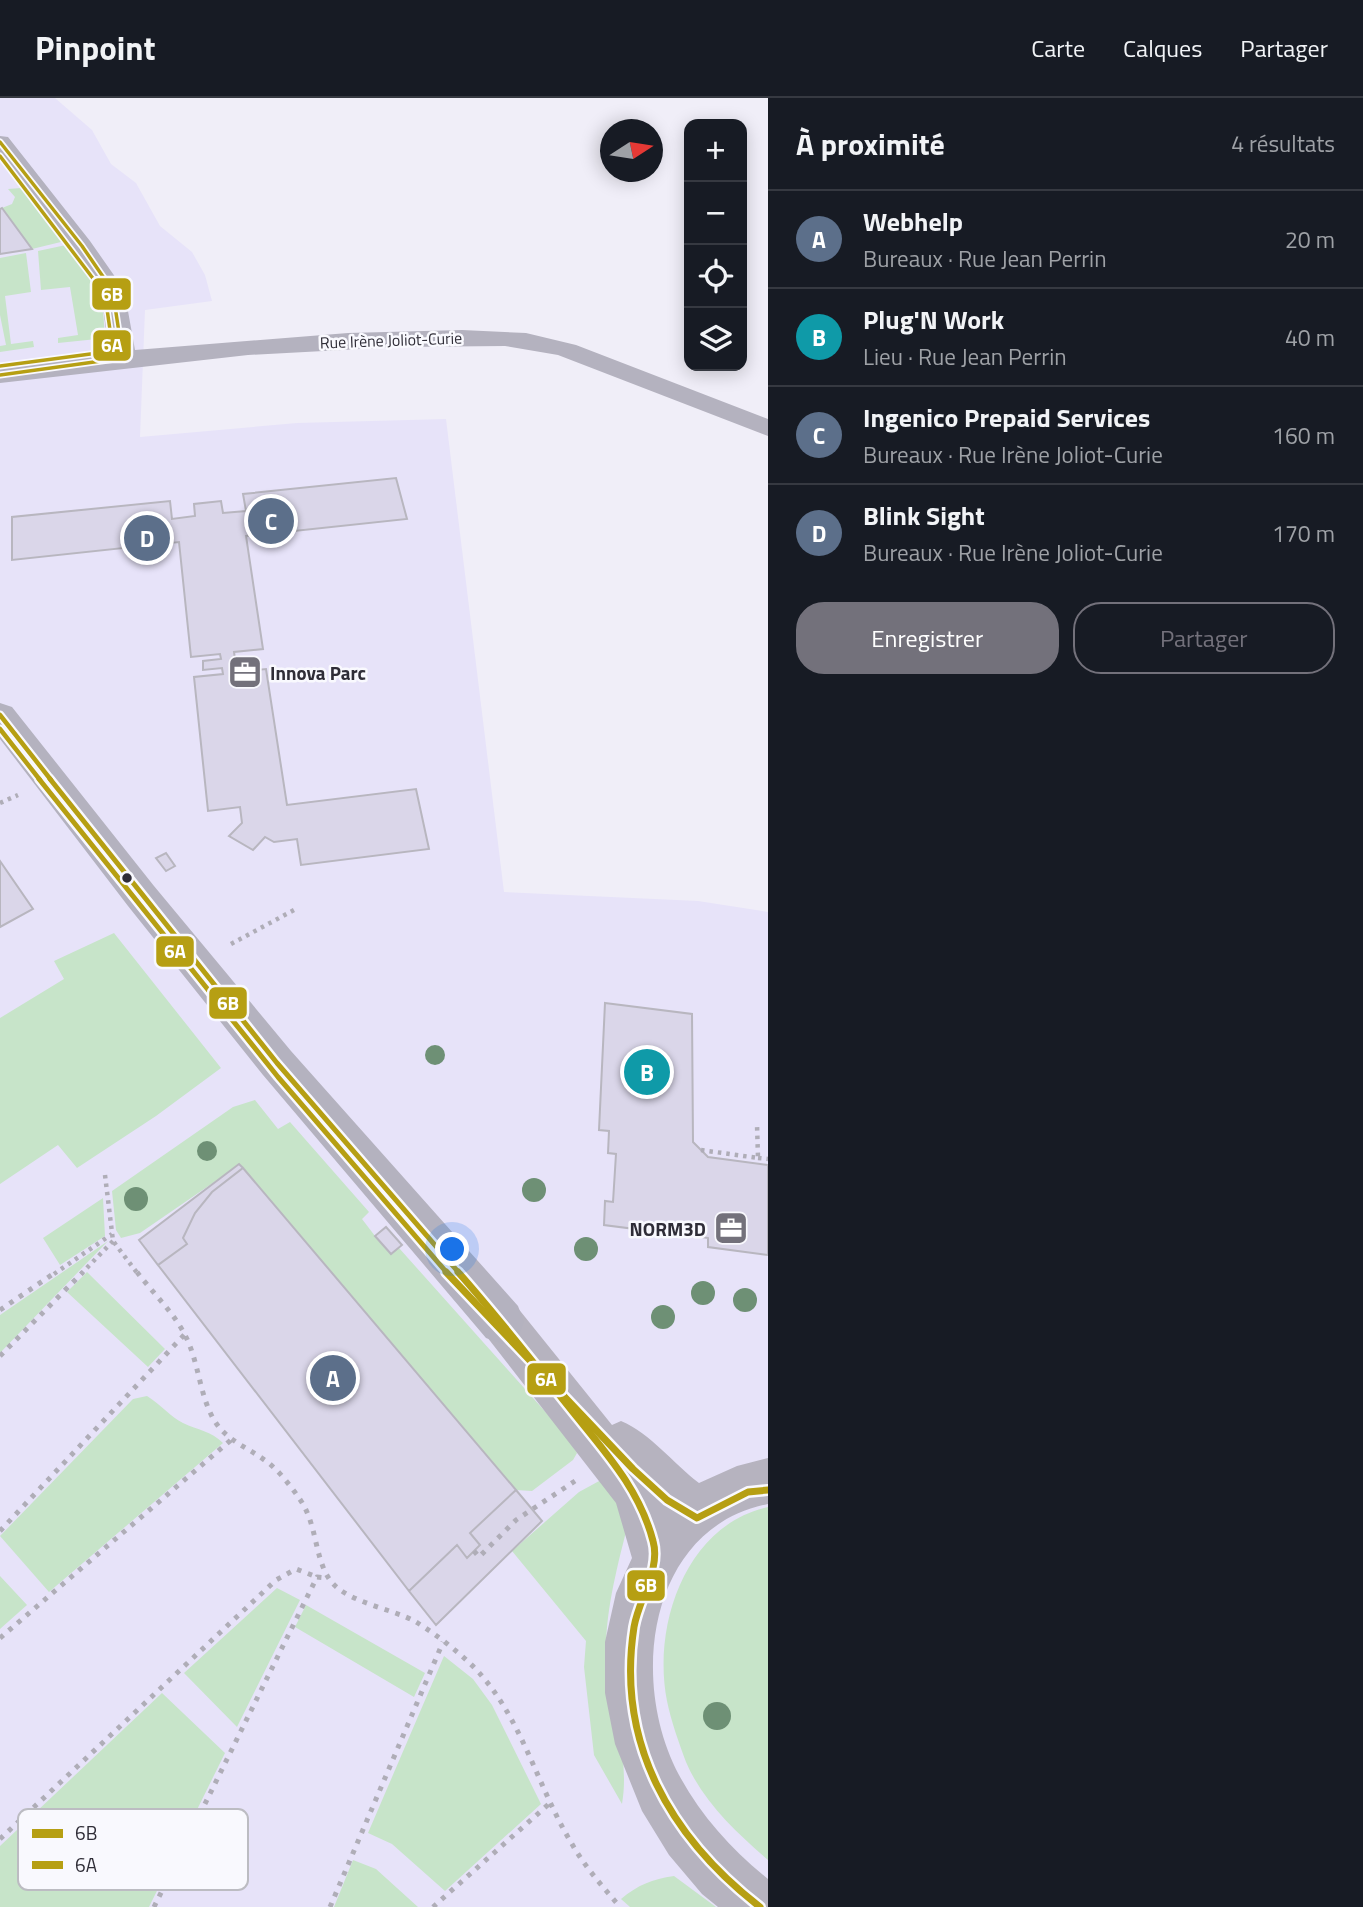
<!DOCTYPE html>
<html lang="fr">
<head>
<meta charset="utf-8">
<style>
	body { margin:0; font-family:"Titillium Web",sans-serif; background:#242831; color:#f1f3f6 }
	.controls { position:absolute; right:21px; top:21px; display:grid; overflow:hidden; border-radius:14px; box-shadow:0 4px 18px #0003 }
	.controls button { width:63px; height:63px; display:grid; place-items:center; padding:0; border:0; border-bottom:2px solid #363941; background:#171b24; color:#f1f3f6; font:35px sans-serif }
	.compass { position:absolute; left:600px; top:21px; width:63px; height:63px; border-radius:50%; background:#171b24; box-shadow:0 4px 18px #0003; rotate:78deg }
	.you { position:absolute; left:453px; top:1152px; width:24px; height:24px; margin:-18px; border:5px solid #fff; border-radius:50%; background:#1a73e8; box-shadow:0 0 0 10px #1a73e833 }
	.badge { display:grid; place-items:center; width:46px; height:46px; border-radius:50%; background:#73717b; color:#fff; font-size:23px; font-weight:700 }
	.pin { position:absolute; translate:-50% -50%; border:4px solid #fff; box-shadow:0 2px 7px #0006 }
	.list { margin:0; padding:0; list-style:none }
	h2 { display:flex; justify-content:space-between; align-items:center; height:91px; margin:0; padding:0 28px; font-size:30px }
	h2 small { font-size:23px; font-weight:400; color:#9ea1a6 }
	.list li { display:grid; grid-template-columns:46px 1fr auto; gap:21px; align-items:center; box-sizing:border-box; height:98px; padding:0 28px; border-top:2px solid #363941 }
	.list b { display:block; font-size:26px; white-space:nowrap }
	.list p { margin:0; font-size:23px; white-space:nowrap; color:#9ea1a6 }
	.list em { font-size:23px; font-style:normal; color:#9ea1a6 }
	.actions { display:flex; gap:14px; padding:21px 28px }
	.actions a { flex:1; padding:16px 0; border:2px solid #73717b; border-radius:28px; text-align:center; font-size:24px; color:#73717b }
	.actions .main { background:#73717b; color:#fff }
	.icon { flex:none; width:38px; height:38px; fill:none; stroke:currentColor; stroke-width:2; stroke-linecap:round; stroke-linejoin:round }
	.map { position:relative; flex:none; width:768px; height:1809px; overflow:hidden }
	header { display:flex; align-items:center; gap:42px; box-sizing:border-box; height:98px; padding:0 35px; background:#171b24; border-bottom:2px solid #363941 }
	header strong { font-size:33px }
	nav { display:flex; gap:38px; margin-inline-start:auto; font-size:24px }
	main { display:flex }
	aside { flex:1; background:#171b24 }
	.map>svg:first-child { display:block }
	.built { fill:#e7e3f9 }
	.green { fill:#c7e4c9 }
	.building { fill:#dad6e9; stroke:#b8b6bf; stroke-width:2 }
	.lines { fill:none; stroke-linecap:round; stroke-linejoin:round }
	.path-far1 { stroke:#afadb7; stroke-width:4.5; stroke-dasharray:3.5 5; stroke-linecap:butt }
	.path { stroke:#afadb7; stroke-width:5; stroke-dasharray:4.5 7; stroke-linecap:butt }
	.street { fill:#b6b3bf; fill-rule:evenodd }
	.secondary { fill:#b4b2bf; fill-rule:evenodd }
	.bus-1-far3-casing { stroke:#f9f9fe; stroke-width:7 }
	.bus-1-far2-casing { stroke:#f9f9fe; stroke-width:9 }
	.bus-1-far1-casing { stroke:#f9f9fe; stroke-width:10 }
	.bus-1-casing { stroke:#f9f9fe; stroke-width:12 }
	.bus-2-far3-casing { stroke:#f9f9fe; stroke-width:7 }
	.bus-2-far2-casing { stroke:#f9f9fe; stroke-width:9 }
	.bus-2-far1-casing { stroke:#f9f9fe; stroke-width:10 }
	.bus-2-casing { stroke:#f9f9fe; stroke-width:12 }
	.bus-1-far3 { stroke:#b69f13; stroke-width:3.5 }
	.bus-1-far2 { stroke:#b69f13; stroke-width:4.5 }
	.bus-1-far1 { stroke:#b69f13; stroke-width:5 }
	.bus-1 { stroke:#b69f13; stroke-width:7 }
	.bus-2-far3 { stroke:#b69f13; stroke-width:3.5 }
	.bus-2-far2 { stroke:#b69f13; stroke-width:4.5 }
	.bus-2-far1 { stroke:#b69f13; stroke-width:5 }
	.bus-2 { stroke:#b69f13; stroke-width:7 }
	.tree { fill:#6e9075 }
	.bus-dot { fill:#2f2d37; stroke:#f9f9fe; stroke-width:2.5 }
	.labels { text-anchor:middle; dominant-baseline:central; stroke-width:5; stroke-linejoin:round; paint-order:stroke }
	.far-street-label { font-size:16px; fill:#2f2d37; stroke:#f9f9fe }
	.poi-label { font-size:19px; font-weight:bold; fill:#2f2d37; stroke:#f9f9fe; text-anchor:start }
	.key { fill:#f9f9fe; stroke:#bcbcc2; stroke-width:2 }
	.key-label { font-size:19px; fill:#2f2d37 }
	.line-badge { stroke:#f9f9fe; stroke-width:2.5 }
	.badge-label { font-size:19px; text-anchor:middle; font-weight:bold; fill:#fff }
</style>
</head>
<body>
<header>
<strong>Pinpoint</strong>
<nav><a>Carte</a><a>Calques</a><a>Partager</a></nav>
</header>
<main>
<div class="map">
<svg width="768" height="1809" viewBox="0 0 768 1809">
	<rect width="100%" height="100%" fill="#f0eef8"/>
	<path class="built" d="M0,0H55L92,32L111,66L136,85L160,128L192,154L205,177L212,203L145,212L140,339L297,325L446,321L504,794L698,803L768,814V1809H0Z"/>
	<path class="green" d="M21,90L28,94L65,143L32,151L2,110L12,106L15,99L8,91Z
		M66,147C90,172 106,200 104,235L97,241L58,245V240L78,237L70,189L41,192L38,153Z
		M26,155L31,194L5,198L11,246L33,243L34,249L0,254V248L6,247L0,217V160Z
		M114,835L221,970L156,1018L77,1070L58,1047L0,1086V920L64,881L54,863Z
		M255,1002L278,1031L290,1024L369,1114L362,1121L375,1138L399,1150L567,1338L577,1355L573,1362L532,1393L516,1392L239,1067L140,1135L121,1140L116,1132L112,1093L233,1009Z
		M103,1100L105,1138L60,1167L43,1140Z
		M108,1143L0,1255V1217Z
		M87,1174L165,1251L148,1269L67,1194Z
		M147,1298C160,1306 171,1319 183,1325C198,1332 211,1333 223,1345L49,1494L0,1438L133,1301Z
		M601,1382L630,1418C619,1462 602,1522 607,1567C612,1614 630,1659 622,1706L594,1657L584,1569L586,1543L512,1453L579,1394Z
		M768,1409V1762C737,1735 703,1704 686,1664C679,1645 671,1623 667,1603C652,1527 686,1427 768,1409Z
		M0,1478L27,1507L0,1531Z
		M277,1490L300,1502L237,1629L184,1575Z
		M306,1507L425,1575L414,1599L295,1529Z
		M444,1558L473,1581L492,1607L541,1706L445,1793L392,1746L368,1735Z
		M162,1595L225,1655L149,1809H0V1748Z
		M353,1762L376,1771L418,1809H334Z
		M674,1778L716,1809H630L621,1801C638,1787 652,1781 674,1778Z"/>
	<path class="building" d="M2,110L32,151L0,156V111Z
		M396,380L407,421L246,438L263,551L234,554L236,568L247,566L248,573L266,571L287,707L416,691L429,751L301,767L297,741L274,744L265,739L253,752L229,738L242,725L240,709L208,713L194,579L223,576L222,570L203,572V563L221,561L220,556L191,559L179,444L12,462V419L170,403L172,421L195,418L194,406L221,403L223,415L246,413L243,396Z
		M166,755L175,768L166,773L156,760Z
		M0,763L33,811L0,829Z
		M605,905L692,916L693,1044L708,1059L768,1067V1157L708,1149V1140L683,1136V1130L651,1126V1133L604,1127L605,1103L613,1104L616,1056L608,1055L609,1033L599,1032Z
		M239,1066L243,1070L212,1094L195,1115L183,1140L187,1146L158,1167L139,1142Z
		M243,1070L516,1392L470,1435L480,1447L467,1460L457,1447L409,1493L158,1167L187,1146L183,1140L195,1115L212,1094Z
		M386,1129L402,1147L391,1156L375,1138Z
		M516,1392L542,1423L436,1527L409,1493L457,1447L467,1460L480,1447L470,1435Z"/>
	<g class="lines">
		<path class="path-far1" d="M0,705L18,697
			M231,846L294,812
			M701,1052L758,1060L757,1026
			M758,1060L768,1061
			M105,1077L113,1143L138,1176
			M54,1176L112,1136
			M81,1176L113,1143"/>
		<path class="path" d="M137,1174C152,1194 174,1215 185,1237C199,1264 199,1296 214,1322C226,1342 245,1348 263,1361C276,1369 290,1387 299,1400C317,1425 314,1456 328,1479C342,1504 392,1510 416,1524C436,1536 467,1560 482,1578C524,1627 539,1692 572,1746C585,1769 603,1789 620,1809
			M0,1212L56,1174
			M0,1258L83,1174
			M0,1433L185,1236
			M474,1453L479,1459L516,1422L575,1383
			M0,1540L231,1342
			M0,1741L276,1482L296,1471L317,1479
			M154,1809L317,1479L328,1480
			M330,1809L443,1544
			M433,1809L550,1705"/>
		<path class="street" d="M502,1203L517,1209L612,1327L621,1323C651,1336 673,1365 699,1385L737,1368L768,1360V1406C647,1430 629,1584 679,1677C701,1718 732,1752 768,1781V1809H718L702,1796L669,1757L642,1713L615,1646L605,1595V1544L616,1495L632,1460L616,1405L487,1239L481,1224L487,1209Z"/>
		<path class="secondary" d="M0,38L8,39L90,143L118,183L126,202L135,252L348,235L462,232L526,235L576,247L768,321V338L558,257L505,248L398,249L248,257L0,285V269L109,255L102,202L94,183L0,58Z
			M0,605L12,609L154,788L291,953L518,1208L524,1224L518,1240L502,1246L486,1240L263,977L128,808L0,641Z"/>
		<g class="bus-1-far3-casing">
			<path id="bus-1-far3" d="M0,44L82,148L106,183L114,202L123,260L0,277"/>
		</g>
		<g class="bus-1-far2-casing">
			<path id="bus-1-far2" d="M0,617L51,682"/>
		</g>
		<g class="bus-1-far1-casing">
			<path id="bus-1-far1" d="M50,681L277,965L460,1176"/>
		</g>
		<g class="bus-1-casing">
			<path id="bus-1" d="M458,1174C497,1218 533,1264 569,1309C603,1352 639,1389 653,1443C661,1471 639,1500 634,1529C616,1645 670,1739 760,1809"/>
		</g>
		<g class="bus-2-far3-casing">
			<path id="bus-2-far3" d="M0,58L98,187L106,204L113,253L0,268"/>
		</g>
		<g class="bus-2-far2-casing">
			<path id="bus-2-far2" d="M0,631L40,682"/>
		</g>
		<g class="bus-2-far1-casing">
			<path id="bus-2-far1" d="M39,681L278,979L448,1176"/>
		</g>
		<g class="bus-2-casing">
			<path id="bus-2" d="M446,1174L633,1371L667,1402L697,1420L748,1394L768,1392"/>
		</g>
		<use href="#bus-1-far3" class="bus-1-far3"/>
		<use href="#bus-1-far2" class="bus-1-far2"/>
		<use href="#bus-1-far1" class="bus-1-far1"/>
		<use href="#bus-1" class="bus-1"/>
		<use href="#bus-2-far3" class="bus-2-far3"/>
		<use href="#bus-2-far2" class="bus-2-far2"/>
		<use href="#bus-2-far1" class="bus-2-far1"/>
		<use href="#bus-2" class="bus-2"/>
	</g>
	<g class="tree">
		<circle cx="435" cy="957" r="10"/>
		<circle cx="207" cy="1053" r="10"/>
		<circle cx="534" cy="1092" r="12"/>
		<circle cx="136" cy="1101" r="12"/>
		<circle cx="586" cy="1151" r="12"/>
		<circle cx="703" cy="1195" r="12"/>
		<circle cx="745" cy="1202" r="12"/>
		<circle cx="663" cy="1219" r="12"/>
		<circle cx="717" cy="1618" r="14"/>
	</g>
	<defs>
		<g id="office-square" transform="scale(1.75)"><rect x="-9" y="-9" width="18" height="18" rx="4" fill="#73717b" stroke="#f9f9fe"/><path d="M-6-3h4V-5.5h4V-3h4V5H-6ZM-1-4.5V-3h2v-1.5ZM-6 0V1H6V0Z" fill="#fff"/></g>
	</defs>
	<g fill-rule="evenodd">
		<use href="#office-square" x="245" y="574"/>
		<use href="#office-square" x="731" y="1130"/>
	</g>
	<circle class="bus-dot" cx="127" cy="780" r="6"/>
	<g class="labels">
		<g class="far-street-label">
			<text transform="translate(391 242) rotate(-2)">Rue Irène Joliot-Curie</text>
		</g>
		<g class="poi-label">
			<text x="270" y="574">Innova Parc</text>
			<text x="706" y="1130" text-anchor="end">NORM3D</text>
		</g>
	</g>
	<rect x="18" y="1711" width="230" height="81" rx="10" class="key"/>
	<rect x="32" y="1731" width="31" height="9" fill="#b69f13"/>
	<rect x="32" y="1763" width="31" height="8" fill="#b69f13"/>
	<g class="key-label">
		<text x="75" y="1742">6B</text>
		<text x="75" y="1774">6A</text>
	</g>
	<g class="line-badge">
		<rect x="91" y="179" width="41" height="34" rx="7" fill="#b69f13"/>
		<rect x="92" y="231" width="40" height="33" rx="7" fill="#b69f13"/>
		<rect x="155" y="837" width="40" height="33" rx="7" fill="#b69f13"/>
		<rect x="208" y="888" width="40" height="34" rx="7" fill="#b69f13"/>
		<rect x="526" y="1264" width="41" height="34" rx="7" fill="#b69f13"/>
		<rect x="626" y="1471" width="40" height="33" rx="7" fill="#b69f13"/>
	</g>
	<g class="badge-label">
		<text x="112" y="203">6B</text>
		<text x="112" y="254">6A</text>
		<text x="175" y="860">6A</text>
		<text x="228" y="912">6B</text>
		<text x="546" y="1288">6A</text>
		<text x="646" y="1494">6B</text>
	</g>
</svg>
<div class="controls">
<button>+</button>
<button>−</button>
<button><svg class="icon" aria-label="locate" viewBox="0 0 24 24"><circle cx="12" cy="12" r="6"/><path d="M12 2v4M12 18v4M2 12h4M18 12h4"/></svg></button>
<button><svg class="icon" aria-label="layers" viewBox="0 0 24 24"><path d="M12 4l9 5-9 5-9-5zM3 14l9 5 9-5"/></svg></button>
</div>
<svg class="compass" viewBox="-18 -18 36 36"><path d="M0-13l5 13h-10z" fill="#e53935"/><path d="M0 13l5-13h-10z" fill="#9ea1a6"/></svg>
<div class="you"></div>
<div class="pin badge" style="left:333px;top:1280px;background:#5c6f8a">A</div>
<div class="pin badge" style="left:647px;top:974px;background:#0f9aa8">B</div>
<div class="pin badge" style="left:271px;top:423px;background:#5c6f8a">C</div>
<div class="pin badge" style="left:147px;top:440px;background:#5c6f8a">D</div>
</div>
<aside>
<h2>À proximité<small>4 résultats</small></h2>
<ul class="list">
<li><span class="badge" style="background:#5c6f8a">A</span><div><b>Webhelp</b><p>Bureaux · Rue Jean Perrin</p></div><em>20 m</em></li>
<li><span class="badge" style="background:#0f9aa8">B</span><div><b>Plug'N Work</b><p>Lieu · Rue Jean Perrin</p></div><em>40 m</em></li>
<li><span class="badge" style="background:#5c6f8a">C</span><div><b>Ingenico Prepaid Services</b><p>Bureaux · Rue Irène Joliot-Curie</p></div><em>160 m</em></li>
<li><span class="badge" style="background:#5c6f8a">D</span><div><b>Blink Sight</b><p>Bureaux · Rue Irène Joliot-Curie</p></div><em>170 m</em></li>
</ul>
<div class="actions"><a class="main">Enregistrer</a><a>Partager</a></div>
</aside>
</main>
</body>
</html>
